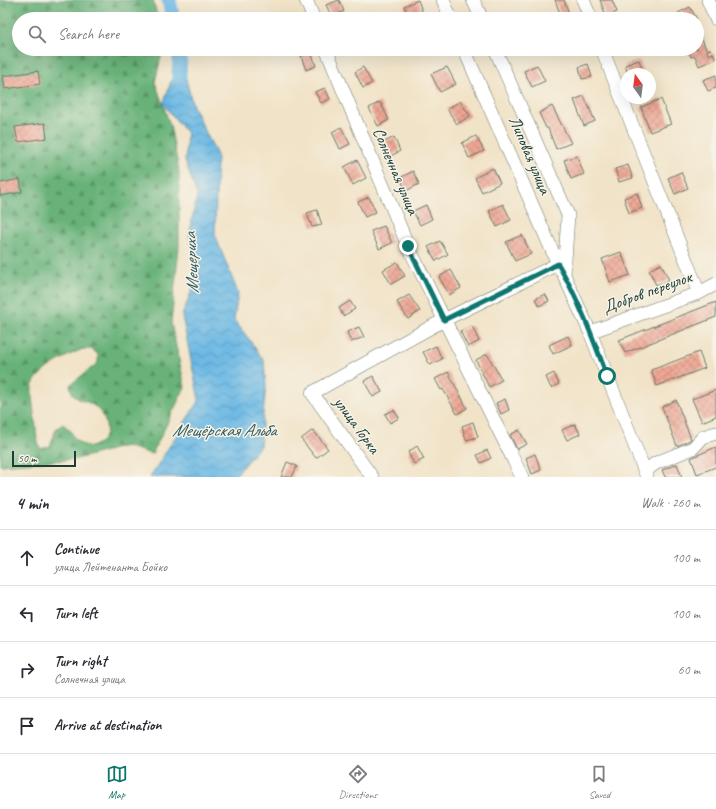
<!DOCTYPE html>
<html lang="en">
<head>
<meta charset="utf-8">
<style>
	body { margin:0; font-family:Caveat,sans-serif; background:#f2f2f3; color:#2b2b33 }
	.compass { position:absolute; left:620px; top:68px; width:36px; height:36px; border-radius:50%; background:#fff; box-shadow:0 4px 16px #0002; rotate:346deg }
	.scale { position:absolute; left:12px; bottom:10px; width:64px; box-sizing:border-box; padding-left:4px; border:2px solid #1f3d34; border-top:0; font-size:11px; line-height:14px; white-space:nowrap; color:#1f3d34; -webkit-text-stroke:3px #f7f3e8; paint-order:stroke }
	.stop { position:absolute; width:12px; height:12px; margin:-9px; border:3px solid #0f766e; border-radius:50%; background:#fff }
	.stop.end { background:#0f766e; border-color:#fff; box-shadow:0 1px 4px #0008 }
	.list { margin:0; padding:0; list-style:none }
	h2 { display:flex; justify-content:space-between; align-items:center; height:52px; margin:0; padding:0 16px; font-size:17px }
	h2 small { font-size:13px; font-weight:400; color:#7c7c81 }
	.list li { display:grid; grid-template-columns:26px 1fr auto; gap:12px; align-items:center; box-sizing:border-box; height:56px; padding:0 16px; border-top:1px solid #e1e1e2 }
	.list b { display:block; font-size:15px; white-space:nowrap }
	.list p { margin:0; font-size:13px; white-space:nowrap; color:#7c7c81 }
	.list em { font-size:13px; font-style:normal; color:#7c7c81 }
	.icon { flex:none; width:22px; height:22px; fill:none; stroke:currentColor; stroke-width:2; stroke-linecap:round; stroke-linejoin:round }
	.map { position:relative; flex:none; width:716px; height:477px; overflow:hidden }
	.search { position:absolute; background:#fff; box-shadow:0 4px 16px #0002; left:12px; right:12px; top:12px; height:44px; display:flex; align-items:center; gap:10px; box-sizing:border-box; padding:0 14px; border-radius:22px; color:#7c7c81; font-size:15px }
	.sheet { height:276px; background:#fff }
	nav { display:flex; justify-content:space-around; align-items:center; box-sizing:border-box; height:56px; border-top:1px solid #e1e1e2; background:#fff; font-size:11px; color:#7c7c81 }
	nav a { display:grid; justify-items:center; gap:2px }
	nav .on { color:#0f766e }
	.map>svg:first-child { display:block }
	.forest { fill:url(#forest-firs); stroke:#447856; fill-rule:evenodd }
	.water { fill:url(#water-waves); stroke:#447a8c }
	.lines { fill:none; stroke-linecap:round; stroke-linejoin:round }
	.river { stroke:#69b8e4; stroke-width:15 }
	.building { fill:url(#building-cross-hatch) }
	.minor-casing { stroke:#687767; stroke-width:14 }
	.minor { stroke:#fff; stroke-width:13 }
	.route { stroke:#0f766e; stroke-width:5 }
	.labels { text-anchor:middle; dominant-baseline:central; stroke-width:3; stroke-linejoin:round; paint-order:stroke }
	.street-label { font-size:17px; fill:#1f3d34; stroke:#f7f3e8 }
	.water-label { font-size:18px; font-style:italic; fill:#325c60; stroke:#f7f3e8 }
</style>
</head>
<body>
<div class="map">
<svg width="716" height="477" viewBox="0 0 716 477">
	<defs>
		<pattern id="forest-firs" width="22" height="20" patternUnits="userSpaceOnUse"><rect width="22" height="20" fill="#68b279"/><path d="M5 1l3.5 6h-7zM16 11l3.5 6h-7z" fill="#559264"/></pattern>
		<pattern id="water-waves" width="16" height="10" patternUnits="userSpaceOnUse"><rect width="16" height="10" fill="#69b8e4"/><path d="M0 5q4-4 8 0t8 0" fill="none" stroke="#5697ba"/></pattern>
		<pattern id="building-cross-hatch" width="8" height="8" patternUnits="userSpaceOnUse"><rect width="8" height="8" fill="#efa795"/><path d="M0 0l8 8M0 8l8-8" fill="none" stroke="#c1897a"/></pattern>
	</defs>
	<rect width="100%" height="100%" fill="#f7f3e8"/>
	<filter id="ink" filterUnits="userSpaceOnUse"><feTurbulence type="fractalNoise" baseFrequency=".025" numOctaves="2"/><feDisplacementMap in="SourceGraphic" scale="8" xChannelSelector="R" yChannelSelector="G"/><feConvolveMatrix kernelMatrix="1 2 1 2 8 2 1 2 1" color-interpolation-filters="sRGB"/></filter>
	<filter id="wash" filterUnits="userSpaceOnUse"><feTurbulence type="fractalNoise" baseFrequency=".012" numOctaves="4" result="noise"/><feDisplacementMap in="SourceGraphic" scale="16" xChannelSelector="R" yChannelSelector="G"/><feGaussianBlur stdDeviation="0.9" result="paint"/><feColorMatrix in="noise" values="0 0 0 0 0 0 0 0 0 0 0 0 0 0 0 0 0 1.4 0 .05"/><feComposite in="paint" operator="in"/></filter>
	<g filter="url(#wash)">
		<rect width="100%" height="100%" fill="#f1e3c7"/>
		<path class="forest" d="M0,0H153L158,19H19V49H163L155,82L170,125L179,171V247L171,323L185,387L152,454L125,446L77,459L0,465ZM83,349H91L98,354V363L70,385C71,390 72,395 77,398C81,401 87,401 91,404C101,409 110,425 105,436C103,442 96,445 91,447L81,444L74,438L70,430L63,424L56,429L50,446L41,449C35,440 37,431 35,419C34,410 31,398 32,388C35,371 68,355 83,349Z"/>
		<path class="water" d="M180,56L193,106L217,155L215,235L238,293L234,320L248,338L264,361L266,386L260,446L234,477H150L199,400L182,316L199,271L189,236L197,195L185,161L187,133L163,104Z"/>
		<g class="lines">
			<path class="river" d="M169,0L173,19
				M179,49L180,56L179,76"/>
		</g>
		<g id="blocks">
			<path class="building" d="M339,0L344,11L332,17L326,5Z
				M418,0L425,19H409L404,6Z
				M555,0H564L571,19H562Z
				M600,0H612L617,12L606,16Z
				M690,7L697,19H681L678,13Z
				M697,26L706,49H711L707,51L708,55L713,53L716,59L699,66L695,56L691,57L688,49H697Z
				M311,52L316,66L306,70L301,56Z
				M639,60L644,74H628L625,65Z
				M588,64L592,77L582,79L579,67Z
				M537,65L545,81L532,87L524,71Z
				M363,67L372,83L363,88L355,72Z
				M447,67L456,84L440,92L431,74Z
				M38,71L40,84L5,89L3,76Z
				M716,75V88L708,91L703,80Z
				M325,88L330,99L321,103L315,92Z
				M584,96L595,121L584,126L574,100Z
				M661,99L671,124L650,132L641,107Z
				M460,101L470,116L457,124L447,109Z
				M380,102L389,120L378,126L369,108Z
				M552,106L571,143L556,149L548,128H546L539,113Z
				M45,123L47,138L18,142L15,127Z
				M341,127L350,144L340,149L332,132Z
				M476,136L484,151L469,158L462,143Z
				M394,137L400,151L387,158L381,144Z
				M577,156L584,174L571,179L564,160Z
				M357,160L366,178L353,185L344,167Z
				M628,165L633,178L619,182L615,169Z
				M493,168L500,183L482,192L475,178Z
				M413,171L419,184L406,191L400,178Z
				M681,172L688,188L675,194L668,178Z
				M20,179L22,192L0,196V183Z
				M637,193L642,208L629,213L624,198Z
				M369,197L376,212L365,217L358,202Z
				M503,204L511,220L497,227L489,211Z
				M426,205L432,219L420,225L413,211Z
				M317,210L322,225L312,227L307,213Z
				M384,226L392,243L379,249L371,231Z
				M522,235L531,254L515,261L506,242Z
				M440,241L448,254L436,261L428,247Z
				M621,252L630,275L610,282L602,259Z
				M397,262L405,276L391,284L383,270Z
				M661,264L669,280L656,285L649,270Z
				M451,270L461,288L449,295L439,277Z
				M545,294L549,301L539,306L535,299Z
				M409,295L420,311L408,319L397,302Z
				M350,301L355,309L343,316L339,308Z
				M716,302V317L625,353L619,340Z
				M472,326L479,341L468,347L460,331Z
				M359,327L364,337L351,342L347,332Z
				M568,336L572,345L553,354L549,345Z
				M436,346L442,359L430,365L423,352Z
				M699,352L705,368L657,386L651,370Z
				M487,354L502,380L489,387L476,360Z
				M448,372L467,408L457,414L443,389L441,390L435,379Z
				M554,373L559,384L551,388L546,377Z
				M373,376L382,392L373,397L364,381Z
				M716,390V416L702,422L692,399Z
				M505,399L509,410L501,414L496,403Z
				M676,400L691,439L688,441L677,446L662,407Z
				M394,410L399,418L390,423L385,414Z
				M473,422L478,437L466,440L462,426Z
				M575,424L580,434L567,440L562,430Z
				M313,430L328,449L316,458L301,439Z
				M519,430L527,444L517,449L510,435Z
				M417,446L424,459L414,464L408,452Z
				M716,447V467L697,474L691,458Z
				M487,450L491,458L481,463L477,455Z
				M535,454L541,470L532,474L526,458Z
				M287,462L297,466L292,477H281Z
				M677,464L682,477H665L662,470Z"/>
		</g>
	</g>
	<g filter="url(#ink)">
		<use href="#blocks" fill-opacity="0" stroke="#687767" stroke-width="1"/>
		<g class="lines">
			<g class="minor-casing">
				<path id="minor" d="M306,0L314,19
					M443,0L451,19
					M473,0L482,19
					M583,0L591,19
					M708,0L716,19
					M326,49L408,246L522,477
					M464,49L558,264L564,275L590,332L647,477
					M495,49L568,215L564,275
					M602,49L699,293
					M590,332L699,293L716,284
					M645,471L656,463L693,448L703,437L716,433
					M372,477L312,393L444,320L558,264"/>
			</g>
			<use href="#minor" class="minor"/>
		</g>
	</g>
	<g class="lines" filter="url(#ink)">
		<path class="route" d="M408,246L444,320L558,264C578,298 593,338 607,376"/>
	</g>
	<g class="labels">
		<g class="street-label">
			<text transform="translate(530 155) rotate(67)">Липовая улица</text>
			<text transform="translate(396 171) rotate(67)">Солнечная улица</text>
			<text transform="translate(647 292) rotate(-20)">Добров переулок</text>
			<text transform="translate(357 425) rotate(54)">улица Горка</text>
		</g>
		<g class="water-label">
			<text transform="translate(191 263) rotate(-93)">Мещериха</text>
			<text x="224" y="430">Мещёрская Альба</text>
		</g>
	</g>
</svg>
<svg class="compass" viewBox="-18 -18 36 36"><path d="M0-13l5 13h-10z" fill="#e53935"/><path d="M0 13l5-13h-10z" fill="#7c7c81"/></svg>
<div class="scale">50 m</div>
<div class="stop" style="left:607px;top:376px"></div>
<div class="stop end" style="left:408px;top:246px"></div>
<div class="search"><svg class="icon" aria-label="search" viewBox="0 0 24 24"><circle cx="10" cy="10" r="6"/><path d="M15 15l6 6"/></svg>Search here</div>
</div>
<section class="sheet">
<h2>4 min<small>Walk · 260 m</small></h2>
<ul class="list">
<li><svg class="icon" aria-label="ahead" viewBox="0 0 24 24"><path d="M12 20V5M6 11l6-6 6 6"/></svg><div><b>Continue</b><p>улица Лейтенанта Бойко</p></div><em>100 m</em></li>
<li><svg class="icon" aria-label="left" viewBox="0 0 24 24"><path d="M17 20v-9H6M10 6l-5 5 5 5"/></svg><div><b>Turn left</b></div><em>100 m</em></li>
<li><svg class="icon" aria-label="right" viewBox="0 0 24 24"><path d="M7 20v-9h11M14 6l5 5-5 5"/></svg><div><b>Turn right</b><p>Солнечная улица</p></div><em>60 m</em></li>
<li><svg class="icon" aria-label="arrive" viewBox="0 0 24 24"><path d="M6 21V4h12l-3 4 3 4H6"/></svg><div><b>Arrive at destination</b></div></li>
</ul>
</section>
<nav>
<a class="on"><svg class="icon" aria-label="map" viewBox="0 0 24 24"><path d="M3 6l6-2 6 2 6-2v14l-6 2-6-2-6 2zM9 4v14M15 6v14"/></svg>Map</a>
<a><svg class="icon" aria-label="directions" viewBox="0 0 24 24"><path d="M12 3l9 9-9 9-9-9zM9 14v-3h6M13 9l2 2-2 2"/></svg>Directions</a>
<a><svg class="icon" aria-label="saved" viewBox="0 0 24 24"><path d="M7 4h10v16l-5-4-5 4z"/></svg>Saved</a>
</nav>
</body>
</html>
